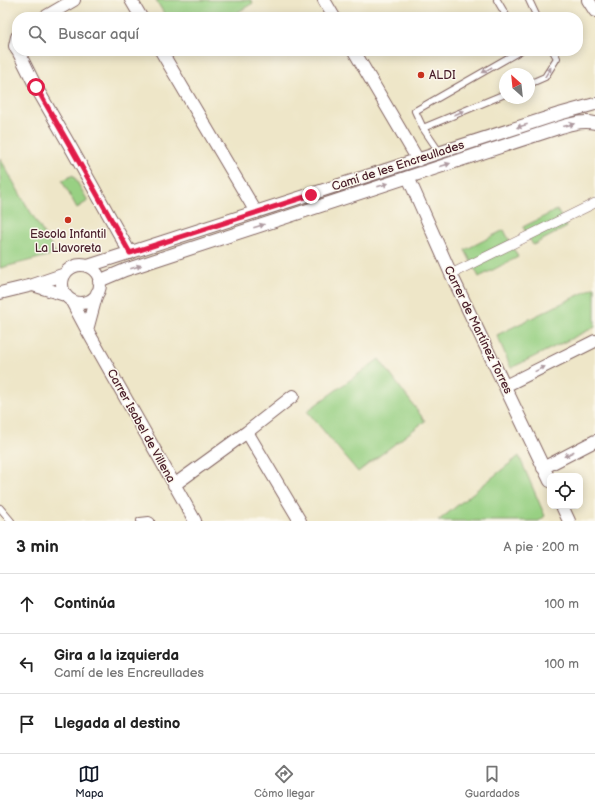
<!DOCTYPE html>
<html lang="es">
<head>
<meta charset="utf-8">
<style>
	body { margin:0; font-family:"Balsamiq Sans",sans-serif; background:#f2f2f2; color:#222 }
	.controls { position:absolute; right:12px; bottom:12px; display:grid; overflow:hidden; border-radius:8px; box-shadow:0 2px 10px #0003 }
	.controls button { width:36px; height:36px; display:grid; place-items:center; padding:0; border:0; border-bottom:1px solid #e0e0e0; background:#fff; color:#222; font:20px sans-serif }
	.compass { position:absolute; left:499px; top:68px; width:36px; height:36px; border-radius:50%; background:#fff; box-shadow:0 2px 10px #0003; rotate:333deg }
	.stop { position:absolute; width:12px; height:12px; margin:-9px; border:3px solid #e11d48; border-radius:50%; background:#fff }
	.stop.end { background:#e11d48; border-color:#fff; box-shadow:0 1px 4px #0008 }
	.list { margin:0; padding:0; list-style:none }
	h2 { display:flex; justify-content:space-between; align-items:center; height:52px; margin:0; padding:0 16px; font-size:17px }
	h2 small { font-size:13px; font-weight:400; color:#767676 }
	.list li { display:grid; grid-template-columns:26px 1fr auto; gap:12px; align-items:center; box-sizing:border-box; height:60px; padding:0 16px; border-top:1px solid #e0e0e0 }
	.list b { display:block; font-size:15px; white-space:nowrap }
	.list p { margin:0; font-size:13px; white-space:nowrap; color:#767676 }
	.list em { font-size:13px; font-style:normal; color:#767676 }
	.icon { flex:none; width:22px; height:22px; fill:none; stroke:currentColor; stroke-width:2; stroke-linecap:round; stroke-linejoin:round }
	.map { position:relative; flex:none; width:595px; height:521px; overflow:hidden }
	.search { position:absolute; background:#fff; box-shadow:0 2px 10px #0003; left:12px; right:12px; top:12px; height:44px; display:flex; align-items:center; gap:10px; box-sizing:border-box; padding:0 14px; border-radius:16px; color:#767676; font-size:15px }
	.sheet { height:232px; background:#fff }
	nav { display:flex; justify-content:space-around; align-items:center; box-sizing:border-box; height:56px; border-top:1px solid #e0e0e0; background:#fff; font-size:11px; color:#767676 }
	nav a { display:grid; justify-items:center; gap:2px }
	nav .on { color:#111827 }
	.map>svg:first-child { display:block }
	.green { fill:#98d083; stroke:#717857 }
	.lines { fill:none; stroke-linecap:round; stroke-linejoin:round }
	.service-casing { stroke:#836562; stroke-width:8 }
	.pedestrian-casing { stroke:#836562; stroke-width:10 }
	.minor-casing { stroke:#836562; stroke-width:14 }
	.service { stroke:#fff; stroke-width:6 }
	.pedestrian { stroke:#fff; stroke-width:9 }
	.minor { stroke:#fff; stroke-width:12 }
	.oneway { fill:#ae9aa0 }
	.route { stroke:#e11d48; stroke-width:5 }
	.poi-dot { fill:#c8321e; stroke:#fbf7ec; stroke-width:1.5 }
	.labels { text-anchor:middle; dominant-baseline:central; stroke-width:3; stroke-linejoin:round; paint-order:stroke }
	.poi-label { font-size:12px; fill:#4a1f2b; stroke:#fbf7ec; text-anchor:start }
	.street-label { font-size:12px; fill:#4a1f2b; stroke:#fbf7ec }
</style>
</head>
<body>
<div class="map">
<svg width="595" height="521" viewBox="0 0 595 521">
	<rect width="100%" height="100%" fill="#fbf7ec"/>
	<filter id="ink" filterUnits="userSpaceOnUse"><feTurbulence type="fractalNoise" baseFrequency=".025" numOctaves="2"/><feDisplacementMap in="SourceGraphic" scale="8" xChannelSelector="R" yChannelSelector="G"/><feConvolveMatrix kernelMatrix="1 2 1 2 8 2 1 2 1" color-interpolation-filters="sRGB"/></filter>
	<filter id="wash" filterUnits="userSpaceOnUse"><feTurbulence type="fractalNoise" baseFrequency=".012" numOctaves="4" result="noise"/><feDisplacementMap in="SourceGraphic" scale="16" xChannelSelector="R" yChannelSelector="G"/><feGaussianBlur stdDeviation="0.9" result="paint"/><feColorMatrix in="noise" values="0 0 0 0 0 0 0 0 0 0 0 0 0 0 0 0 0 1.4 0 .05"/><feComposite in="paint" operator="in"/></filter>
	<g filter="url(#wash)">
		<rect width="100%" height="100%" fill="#eee6c8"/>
		<path class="green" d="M156,0H251L253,3L230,17H166Z
			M0,158L24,201L56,254L0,268Z
			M73,175L88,201L77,208L62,181Z
			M557,210L567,227L533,245L523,227Z
			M504,230L518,257L479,277L465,250Z
			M595,287V327L511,368L497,335Z
			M379,359L425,421L358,472L307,411Z
			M519,456L545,516L539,521H438Z"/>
	</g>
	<g filter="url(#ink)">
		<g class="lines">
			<g class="service-casing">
				<path id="service" d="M497,0L507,17
					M529,0L537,17
					M529,84L545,77L557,58L553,51
					M423,128L505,94
					M440,153L423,128L415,111L520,51
					M0,508L11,521
					M140,521L149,520L151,521"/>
			</g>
			<g class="pedestrian-casing">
				<path id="pedestrian" d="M451,274L595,203"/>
			</g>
			<g class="minor-casing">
				<path id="minor" d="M131,0L141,17
					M324,0L334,17
					M588,0L595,11
					M45,17L74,0
					M17,37L15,46L17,50
					M18,51L36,87L70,146L130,253
					M161,51L256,212
					M354,51L418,160
					M408,177L451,274L550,481
					M62 284a19 19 0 1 1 38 0a19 19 0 1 1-38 0Z
					M88,266L559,114L595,104
					M99,281L125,270L561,127C572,124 583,120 595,123
					M33,285L65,295
					M0,293L33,285L65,274
					M71,300L87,330L195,521
					M87,330L97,293
					M505,386L595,341
					M247,432L300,521
					M543,468L595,441
					M174,485L247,432L293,396
					M562,506L569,521"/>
			</g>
			<use href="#service" class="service"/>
			<use href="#pedestrian" class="pedestrian"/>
			<use href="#minor" class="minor"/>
		</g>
		<defs><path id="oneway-solid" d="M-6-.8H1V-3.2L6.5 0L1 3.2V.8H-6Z"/></defs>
		<g class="oneway">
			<use href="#oneway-solid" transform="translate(487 70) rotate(150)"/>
			<use href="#oneway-solid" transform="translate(548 72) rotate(-58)"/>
			<use href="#oneway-solid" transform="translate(459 113) rotate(-23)"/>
			<use href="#oneway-solid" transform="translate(569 125) rotate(-14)"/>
			<use href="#oneway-solid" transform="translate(522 126) rotate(162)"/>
			<use href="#oneway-solid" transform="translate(445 165) rotate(-18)"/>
			<use href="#oneway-solid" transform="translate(383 185) rotate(-18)"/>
			<use href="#oneway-solid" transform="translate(259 226) rotate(-18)"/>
			<use href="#oneway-solid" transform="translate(136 267) rotate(-18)"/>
			<use href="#oneway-solid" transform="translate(540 369) rotate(-26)"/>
			<use href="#oneway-solid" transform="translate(569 454) rotate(152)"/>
		</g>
	</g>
	<g class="lines" filter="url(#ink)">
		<path class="route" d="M36,87L70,146L130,253L311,195"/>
	</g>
	<g class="poi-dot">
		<circle cx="421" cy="75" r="4"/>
		<circle cx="68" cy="220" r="4"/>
	</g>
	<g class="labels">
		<g class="poi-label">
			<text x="429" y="75">ALDI</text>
			<text x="68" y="234" text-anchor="middle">Escola Infantil<tspan x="68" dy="14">La Llavoreta</tspan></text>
		</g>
		<g class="street-label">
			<text transform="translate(398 166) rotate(-18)">Camí de les Encreullades</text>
			<text transform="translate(478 330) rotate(64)">Carrer de Martínez Torres</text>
			<text transform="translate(141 426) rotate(61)">Carrer Isabel de Villena</text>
		</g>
	</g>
</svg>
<div class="controls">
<button><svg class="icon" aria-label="locate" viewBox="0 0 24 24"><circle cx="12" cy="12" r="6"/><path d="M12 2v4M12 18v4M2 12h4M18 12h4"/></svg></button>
</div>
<svg class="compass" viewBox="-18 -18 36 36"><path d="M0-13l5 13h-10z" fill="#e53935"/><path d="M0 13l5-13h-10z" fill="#767676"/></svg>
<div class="stop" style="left:36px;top:87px"></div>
<div class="stop end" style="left:311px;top:195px"></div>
<div class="search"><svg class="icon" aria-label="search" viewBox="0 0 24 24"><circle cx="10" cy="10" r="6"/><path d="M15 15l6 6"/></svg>Buscar aquí</div>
</div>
<section class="sheet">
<h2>3 min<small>A pie · 200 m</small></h2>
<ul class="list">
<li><svg class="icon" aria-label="ahead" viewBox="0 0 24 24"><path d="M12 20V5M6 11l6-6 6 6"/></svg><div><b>Continúa</b></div><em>100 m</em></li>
<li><svg class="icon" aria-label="left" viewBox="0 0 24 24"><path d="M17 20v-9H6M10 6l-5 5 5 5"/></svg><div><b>Gira a la izquierda</b><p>Camí de les Encreullades</p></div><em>100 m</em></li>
<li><svg class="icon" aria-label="arrive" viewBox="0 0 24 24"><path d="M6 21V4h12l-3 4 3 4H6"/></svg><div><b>Llegada al destino</b></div></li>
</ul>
</section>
<nav>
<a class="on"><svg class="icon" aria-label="map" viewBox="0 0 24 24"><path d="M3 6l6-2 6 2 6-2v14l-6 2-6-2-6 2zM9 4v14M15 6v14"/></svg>Mapa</a>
<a><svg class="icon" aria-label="directions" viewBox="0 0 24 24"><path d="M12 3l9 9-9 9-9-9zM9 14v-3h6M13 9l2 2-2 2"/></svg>Cómo llegar</a>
<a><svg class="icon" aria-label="saved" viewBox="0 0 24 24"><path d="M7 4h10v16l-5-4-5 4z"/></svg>Guardados</a>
</nav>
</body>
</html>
